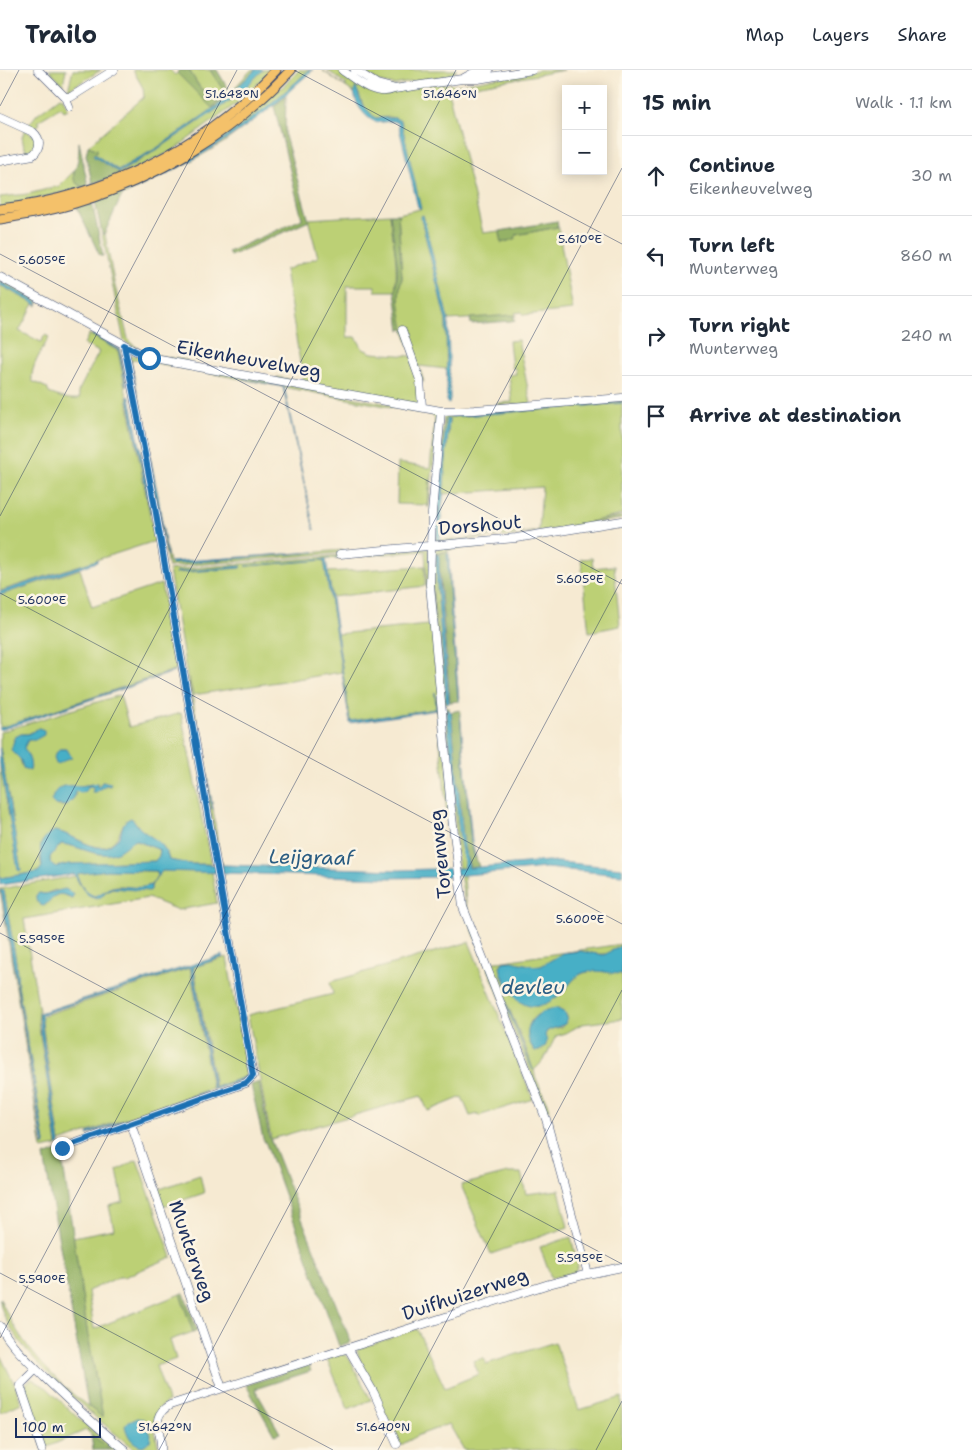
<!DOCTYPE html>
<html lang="en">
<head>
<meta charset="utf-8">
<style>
	body { margin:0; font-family:"Shantell Sans",sans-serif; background:#f6f6f7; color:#1f2937 }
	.controls { position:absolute; right:15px; top:15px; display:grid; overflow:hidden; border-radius:0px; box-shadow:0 2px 12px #0003 }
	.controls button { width:45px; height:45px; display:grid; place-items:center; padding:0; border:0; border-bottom:1px solid #e0e1e3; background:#fff; color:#1f2937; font:25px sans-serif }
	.scale { position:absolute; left:15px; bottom:12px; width:86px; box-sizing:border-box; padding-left:5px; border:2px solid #1b2f5e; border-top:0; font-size:14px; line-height:18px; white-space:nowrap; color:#1b2f5e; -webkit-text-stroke:4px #fcf5e5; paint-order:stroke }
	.stop { position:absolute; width:15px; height:15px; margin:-11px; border:4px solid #1f6fb2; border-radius:50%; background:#fff }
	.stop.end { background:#1f6fb2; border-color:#fff; box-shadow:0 1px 5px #0008 }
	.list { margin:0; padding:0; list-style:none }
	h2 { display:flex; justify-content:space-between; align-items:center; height:65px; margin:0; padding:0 20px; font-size:21px }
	h2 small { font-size:16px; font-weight:400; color:#747a83 }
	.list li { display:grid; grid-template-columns:32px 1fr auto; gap:15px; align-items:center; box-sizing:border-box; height:80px; padding:0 20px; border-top:1px solid #e0e1e3 }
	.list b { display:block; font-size:19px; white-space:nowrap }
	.list p { margin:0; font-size:16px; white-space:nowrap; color:#747a83 }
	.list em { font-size:16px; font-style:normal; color:#747a83 }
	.icon { flex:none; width:28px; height:28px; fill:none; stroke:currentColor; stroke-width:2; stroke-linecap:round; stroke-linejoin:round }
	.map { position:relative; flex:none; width:622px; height:1380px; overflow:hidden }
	header { display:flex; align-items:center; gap:30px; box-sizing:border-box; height:70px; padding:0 25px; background:#fff; border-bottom:1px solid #e0e1e3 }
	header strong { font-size:24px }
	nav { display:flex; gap:28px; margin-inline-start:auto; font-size:18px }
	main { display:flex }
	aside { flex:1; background:#fff }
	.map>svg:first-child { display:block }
	.green { fill:#bcd074; stroke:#6c8069; fill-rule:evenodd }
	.forest { fill:#95b266; stroke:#587062 }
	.water { fill:#46afc6; stroke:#306f92; fill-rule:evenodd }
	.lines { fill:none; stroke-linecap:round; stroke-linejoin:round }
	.minor-casing { stroke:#3c4b6f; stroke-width:9 }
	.major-casing { stroke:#3c4b6f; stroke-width:11 }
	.minor { stroke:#fff; stroke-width:8 }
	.major { stroke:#f4c16a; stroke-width:9 }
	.route { stroke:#1f6fb2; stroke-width:6 }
	.ticks { fill:none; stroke:#1b2f5e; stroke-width:1; stroke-opacity:0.45 }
	.labels { text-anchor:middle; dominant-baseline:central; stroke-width:5; stroke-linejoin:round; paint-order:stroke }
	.street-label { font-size:19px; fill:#1b2f5e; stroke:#fcf5e5 }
	.water-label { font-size:20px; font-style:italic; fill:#2a5c82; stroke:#fcf5e5 }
	.ticks-label { font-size:12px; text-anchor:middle; fill:#1b2f5e; stroke:#fcf5e5; stroke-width:5; stroke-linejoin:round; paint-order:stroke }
</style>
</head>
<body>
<header>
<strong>Trailo</strong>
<nav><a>Map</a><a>Layers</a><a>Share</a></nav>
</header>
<main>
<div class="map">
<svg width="622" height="1380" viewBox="0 0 622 1380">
	<rect width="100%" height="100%" fill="#fcf5e5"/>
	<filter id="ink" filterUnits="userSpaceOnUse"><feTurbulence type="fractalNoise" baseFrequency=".02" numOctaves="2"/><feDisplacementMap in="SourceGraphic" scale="10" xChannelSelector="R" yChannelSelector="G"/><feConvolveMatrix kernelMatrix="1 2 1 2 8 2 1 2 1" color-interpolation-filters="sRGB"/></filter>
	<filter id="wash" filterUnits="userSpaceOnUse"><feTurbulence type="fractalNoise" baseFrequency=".0096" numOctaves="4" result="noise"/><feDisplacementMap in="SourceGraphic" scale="20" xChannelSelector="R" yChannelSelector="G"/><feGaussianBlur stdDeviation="1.12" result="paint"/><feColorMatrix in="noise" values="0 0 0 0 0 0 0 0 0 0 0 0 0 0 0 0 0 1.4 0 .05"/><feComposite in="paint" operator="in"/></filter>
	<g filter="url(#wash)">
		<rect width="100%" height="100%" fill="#f6ead2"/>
		<path class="green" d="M49,0H66L63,14H62Z
			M73,0H101L68,20Z
			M133,0H170L175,5L177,3L212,38L226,27L251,0H255L220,34L157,78L118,100L94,84L97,82L88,76L144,27L143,18Z
			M189,0H210L224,21L215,30C202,23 196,12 189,0Z
			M263,0H271L240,31L172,81L109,111L0,138V127L28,124L59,116L74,101C75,109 74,114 83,117L107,111L158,79L238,25Z
			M299,0H309C255,52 194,92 125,120L126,122L167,103L216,76L286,26L223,73L186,94L122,126L123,123L81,135L77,138L76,135L121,118L258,36L285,15Z
			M322,0L346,17V14L327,0H340L368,19L442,14L458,15L540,0H564L448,21L483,163L500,161L502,173L515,165L558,157L573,240L523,245L522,242L515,243L516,246L448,250L423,145L421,148L446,251L447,299L419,296L424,312H423C412,282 391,240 402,208L398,144L420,139L401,51L390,47L375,48L364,38L358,22L354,21V23Z
			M360,0H368L370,2L372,0H457L451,5L394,15L380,12Z
			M60,27L63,28L68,39L64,41L61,37L38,51L40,54L33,59L27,57L37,44Z
			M25,60L36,67L35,80L25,85L26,78H24L22,67Z
			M390,144C393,170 399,195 395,221H375V216H347V267H356L363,279L372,283L411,286L419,312L421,332L418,335L277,309V307L295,311L325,316L303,311L285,200L318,187L308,149Z
			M102,164H105L114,212L128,269L132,274L148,284L187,290V292L147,285L124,271Z
			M0,209L39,231L37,236L34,234L19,261L41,272L45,265L49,267C42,281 30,297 32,311L47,318L49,323C59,327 68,330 78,329L80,328L78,322L99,282L84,274L89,264L118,281L155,471L0,521V215L37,235V232L0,212Z
			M518,270L531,334L498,335V333L512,332L509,305L516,304L515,298H512L509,271Z
			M133,285L435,343L438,347L429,437H427L428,436L430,409L428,435L397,434L398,393L430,398L435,348L428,342V344L134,289L132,290L131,296L169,492L172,494L343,480L344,483H340L168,497L129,288Z
			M622,330V332L450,345V347L622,333V445L589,452L622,447V449L503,467L502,464L533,462L539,460L542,417L443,424L449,349L439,470L463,469L499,464L498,466L436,473L433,470L444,346L445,345Z
			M484,474L485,477L475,478L474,477L449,480L436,484L437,517L446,630L449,633L446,634L444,633L432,510L433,483L438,478Z
			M428,478L456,799H452V796L435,622L436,639L350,651L337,564L428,555L429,558L425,479L424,481L324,489L342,602L193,625L189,608L213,739L220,791L222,792V795H219L169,500Z
			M592,488L593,498L614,496L620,556L589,562L581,489Z
			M425,496V516L332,527L328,502Z
			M80,499L92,537L161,514L177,599L0,658V525Z
			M120,625L129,657L181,643L211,794H190L169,790C164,771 155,771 142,760C137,757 136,751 131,748C117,756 124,765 109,775C95,784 71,762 54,761L40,788L42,797L38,802L0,808V692L18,800H21L0,678V662ZM39,658L35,670H28L23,678L28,685L31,698H23L13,669L21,664H28ZM60,679H66L71,686L65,689L55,684ZM102,712H108L110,716L106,715L96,722L94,719V717L88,716L86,720L81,723L75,720V726L66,736H58L53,726C60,715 65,715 77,716C84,716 91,714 98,713L95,716L96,717L99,716Z
			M448,637L450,639L447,640L460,772L466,798L459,799L445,638Z
			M134,770L160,780L159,786L155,791L69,794L56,797L50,793V787L61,774C79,775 95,788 113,783C121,781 128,773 134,770Z
			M107,800L157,801V805L154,811L162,801L212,802L217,833L178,840L148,828L24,849L39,941L38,951L57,1076L42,1079L0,819L76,806C80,817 85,823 96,828C103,825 106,819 114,818C126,816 138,823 151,819L152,814C139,822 130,815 117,816C101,818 98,836 83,818C80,813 77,809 77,803ZM55,820L72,828C55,820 56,826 44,836L39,823L45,824ZM4,821L16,892L18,916L45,1073L42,1075L2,825Z
			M460,805H464L466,833L469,844L533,1000L527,981L490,893L622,874C605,894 586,877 564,883C556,885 549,894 541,896C529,900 516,889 503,892L500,895C502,921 518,927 538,937L560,924L576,907L583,903L597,900L622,904V949L582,954L566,963L556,966C549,979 546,990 534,1000L535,1006L550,1040L545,1038L468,849ZM556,938L565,943L567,947L562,957L550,959L545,963V977L539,981H535C526,970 525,953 537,945C542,942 550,940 556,938Z
			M469,872L533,1029L478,1046V1044L470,1046L462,1027L428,1041L421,1026L271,1069L248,945L333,924L330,912Z
			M227,887L247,1002L244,1007L215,1017L194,897Z
			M190,898L212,1018L60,1072L41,946Z
			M137,1090L172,1187L124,1207H119L88,1221L94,1259L180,1224L193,1262L170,1270L176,1289L156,1296L168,1331L158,1339L159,1341L154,1351V1357L159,1380H135C101,1351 0,1273 0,1228C18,1274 62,1320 103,1347L87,1260L73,1167L114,1159L109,1136L123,1132L117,1100ZM144,1350L145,1356L151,1364L127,1353Z
			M508,1103H521L526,1124L559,1120L568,1157L491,1184L461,1115Z
			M200,1105L204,1123L163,1137L157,1120Z
			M571,1167L578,1196L575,1202L551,1208L540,1177Z
			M417,1259L445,1318L479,1304L473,1291L484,1288L486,1294L555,1272L579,1340L622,1327V1380H464L449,1354L419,1365L401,1375L360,1292L357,1279Z
			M342,1284L346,1285L350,1290L371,1330L348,1339L327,1289Z
			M0,1285L16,1317L21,1333L0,1343Z
			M32,1309L47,1318L79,1349L116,1380H110L86,1360L43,1379L25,1321L26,1313Z"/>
		<path class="forest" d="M180,0H189L200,18L215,30L224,21L210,0H217L230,22L212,38L177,3Z
			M286,26L285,66L309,151L230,186L228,182L302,149L274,36Z
			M79,72L88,116L83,117C67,111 76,100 78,89C79,83 79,77 79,72Z
			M88,76L97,79V82L93,85L119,102V104L113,108L92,113L86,85Z
			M122,121L123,123L106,160V164H102L95,131Z
			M92,132L103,186H100L77,138L81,135Z
			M390,144H398L402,208C396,225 401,242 404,259L400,260L395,221L397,206V195Z
			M557,151L558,157L516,165L515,169L501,173L500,161Z
			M513,245L515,250L511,251L471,254L470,248Z
			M448,481L450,535L459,631L450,632L438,484Z
			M460,640L471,772L479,797L470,798L464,778L451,642Z
			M259,1012L269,1066L351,1272L339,1276L266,1074L263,1069L251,1015Z
			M61,1080L87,1260L103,1348L88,1336L44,1086Z
			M184,1223L197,1260L193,1262L180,1224Z
			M309,1295L311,1301L255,1319L280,1363L274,1365L246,1315Z
			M91,1364L110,1380H93Z"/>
		<path class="water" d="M255,0H263L238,25L158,79L119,102L93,86L94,84L118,100L157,78L220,34Z
			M309,0H313C296,14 282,29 265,42C222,75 176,101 126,122L125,120C195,91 254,52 309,0Z
			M356,17L362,34L375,48H395L401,51L421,139L418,137L398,53C390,48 382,55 374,51C364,47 350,28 356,17Z
			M423,145L448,249L450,329L449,334L447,333V329L446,251L421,148V146Z
			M0,212L37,232V235L0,215Z
			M93,264L120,279L127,316H126L119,280L92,265Z
			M131,296H132L158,426L167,486Z
			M244,309L284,316L314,460L283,317Z
			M128,326L130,327L153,442L151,443Z
			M622,332V333L450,347V345Z
			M446,349H449L440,469L438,471L436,469Z
			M315,482L172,494L169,493L170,492Z
			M436,484L439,485V510L449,633H447L446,630L437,517Z
			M447,484H449L450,519L459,632L458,629L450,535Z
			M338,488L326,489L350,651L436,639L435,622L437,640L350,653L324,490L246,496Z
			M97,490V492L0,525V522Z
			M242,496L241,498L175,503L176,502Z
			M175,601L174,602L0,660V658Z
			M448,639L451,642L464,778L469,798L548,791L622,798V805L546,798L441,807L389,808L162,801L151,815V820L149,821L112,818L106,821L101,827C85,830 81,815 74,804L0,815V808L38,802L42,797C42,781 34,773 54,761C71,762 95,785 110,775C113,773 117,770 119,767C124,759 120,752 131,748C136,751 137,757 142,760C155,771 164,771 169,790L190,794L399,800L465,798L460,772L447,644ZM135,770L160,780L159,786L155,791L69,794L56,797L50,793V787L61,774C79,775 101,791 119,781C124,778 129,773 135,770ZM107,800L157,801C158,826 127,814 113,817C106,818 102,824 95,826C86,824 78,813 77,804Z
			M460,644L472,772L475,788L471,772Z
			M39,658L44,660V665L35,670H28L24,678C28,685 32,692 30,701L23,698L21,690L11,680L15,667L21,664H28Z
			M198,659H199L213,739H212Z
			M0,678L21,800L20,801L18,800L0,692Z
			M59,679H67L72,688C65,688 62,694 56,694L54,687Z
			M102,712L111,713L110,716L106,715L96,722H92L94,717L88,716L87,720L81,723L75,721L74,728L66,736L55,735L51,731C57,715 62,715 77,716C83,716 91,714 98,713L96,717L99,716Z
			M65,819L74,824L72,828C55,820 56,826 44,836L40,835L36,830V825L39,823L45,824Z
			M3,820L4,821L16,892L18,916L45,1073L44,1076L2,825L1,821Z
			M622,875V904C609,904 596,898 583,903C575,906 572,912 566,918C553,933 532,945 516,928C509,919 503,909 500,897L503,892L512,891L534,896H541L563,883L580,881L604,885Z
			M223,885V887L193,897L214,1018L245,1007L248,1004L237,940L249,1003L245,1009L213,1020L191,897L41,944L45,981L60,1074L58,1076L41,966L39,943Z
			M487,889H488L533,1000Z
			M556,938L565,943L567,947L565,954L547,961L545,965C548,973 547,977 539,981H535C518,960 533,941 556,938Z
			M206,1021L207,1022L88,1065L89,1063Z
			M138,1348L144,1349L145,1356L151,1364L150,1371L143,1376C132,1375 127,1365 125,1356L127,1353Z"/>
	</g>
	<g filter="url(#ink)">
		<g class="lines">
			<g class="minor-casing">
				<path id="minor" d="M38,0L65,27H71L114,0
					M342,0C357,11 375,27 394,19L462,9L475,2L489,0
					M355,0L377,14L392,18
					M462,9H478L532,0
					M65,27L69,37
					M0,47L33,62C41,69 41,78 33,85L0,91
					M0,207L149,288L441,341L475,340L622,328
					M402,260L420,310L422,337
					M441,341L432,443L430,515L451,739L463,837L546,1049L588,1204
					M340,484L516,468L622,451
					M131,1054L222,1318
					M62,1078L246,1013L253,1006L153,426L124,275
					M0,1256C11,1276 29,1292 45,1308C71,1333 97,1357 125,1380
					M348,1278L374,1323L397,1374
					M36,1299L20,1315L42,1380
					M161,1380C163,1363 148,1347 170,1335L549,1214L588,1204L622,1197"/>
			</g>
			<g class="major-casing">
				<path id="major" d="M0,139C104,128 205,77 276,0
					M0,149C25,145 50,141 75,133C156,109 233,62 291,0"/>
			</g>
			<use href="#minor" class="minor"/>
			<use href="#major" class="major"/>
		</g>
	</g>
	<g class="lines" filter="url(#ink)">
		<path class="route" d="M62,1078L246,1013L253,1006L153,426L124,275L149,288"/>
	</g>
	<path class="ticks" d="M294,0L622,174M0,36L19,0M0,184L622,514M0,446L237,0M0,523L622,854M0,857L456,0M0,863L622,1194M0,1203L333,1380M0,1268L622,98M159,1380L622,509M378,1380L622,920M596,1380L622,1331"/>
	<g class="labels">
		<g class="street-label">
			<text transform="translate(249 289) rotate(10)">Eikenheuvelweg</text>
			<text transform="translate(480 455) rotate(-5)">Dorshout</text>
			<text transform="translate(440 784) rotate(-96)">Torenweg</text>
			<text transform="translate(192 1181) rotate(71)">Munterweg</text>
			<text transform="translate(465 1224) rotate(-18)">Duifhuizerweg</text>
		</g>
		<g class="water-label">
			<text transform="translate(311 787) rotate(1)">Leijgraaf</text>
			<text x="533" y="917">devleu</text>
		</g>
	</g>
	<g class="ticks-label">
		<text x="232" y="28">51.648°N</text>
		<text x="450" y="28">51.646°N</text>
		<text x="580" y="173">5.610°E</text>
		<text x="42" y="194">5.605°E</text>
		<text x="580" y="513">5.605°E</text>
		<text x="42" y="534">5.600°E</text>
		<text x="580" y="853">5.600°E</text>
		<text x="42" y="873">5.595°E</text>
		<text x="580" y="1192">5.595°E</text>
		<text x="42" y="1213">5.590°E</text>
		<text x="165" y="1361">51.642°N</text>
		<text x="383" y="1361">51.640°N</text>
	</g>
</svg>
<div class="controls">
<button>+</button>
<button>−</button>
</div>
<div class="scale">100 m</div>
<div class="stop" style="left:149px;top:288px"></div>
<div class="stop end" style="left:62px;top:1078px"></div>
</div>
<aside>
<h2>15 min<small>Walk · 1.1 km</small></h2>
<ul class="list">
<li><svg class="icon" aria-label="ahead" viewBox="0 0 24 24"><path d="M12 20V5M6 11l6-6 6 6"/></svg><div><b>Continue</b><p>Eikenheuvelweg</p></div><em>30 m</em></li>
<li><svg class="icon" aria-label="left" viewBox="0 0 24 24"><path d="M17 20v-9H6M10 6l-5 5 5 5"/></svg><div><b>Turn left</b><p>Munterweg</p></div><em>860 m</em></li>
<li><svg class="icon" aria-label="right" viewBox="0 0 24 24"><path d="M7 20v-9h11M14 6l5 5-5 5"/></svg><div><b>Turn right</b><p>Munterweg</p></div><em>240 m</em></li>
<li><svg class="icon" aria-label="arrive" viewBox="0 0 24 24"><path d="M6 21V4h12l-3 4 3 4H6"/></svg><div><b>Arrive at destination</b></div></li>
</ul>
</aside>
</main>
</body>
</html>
